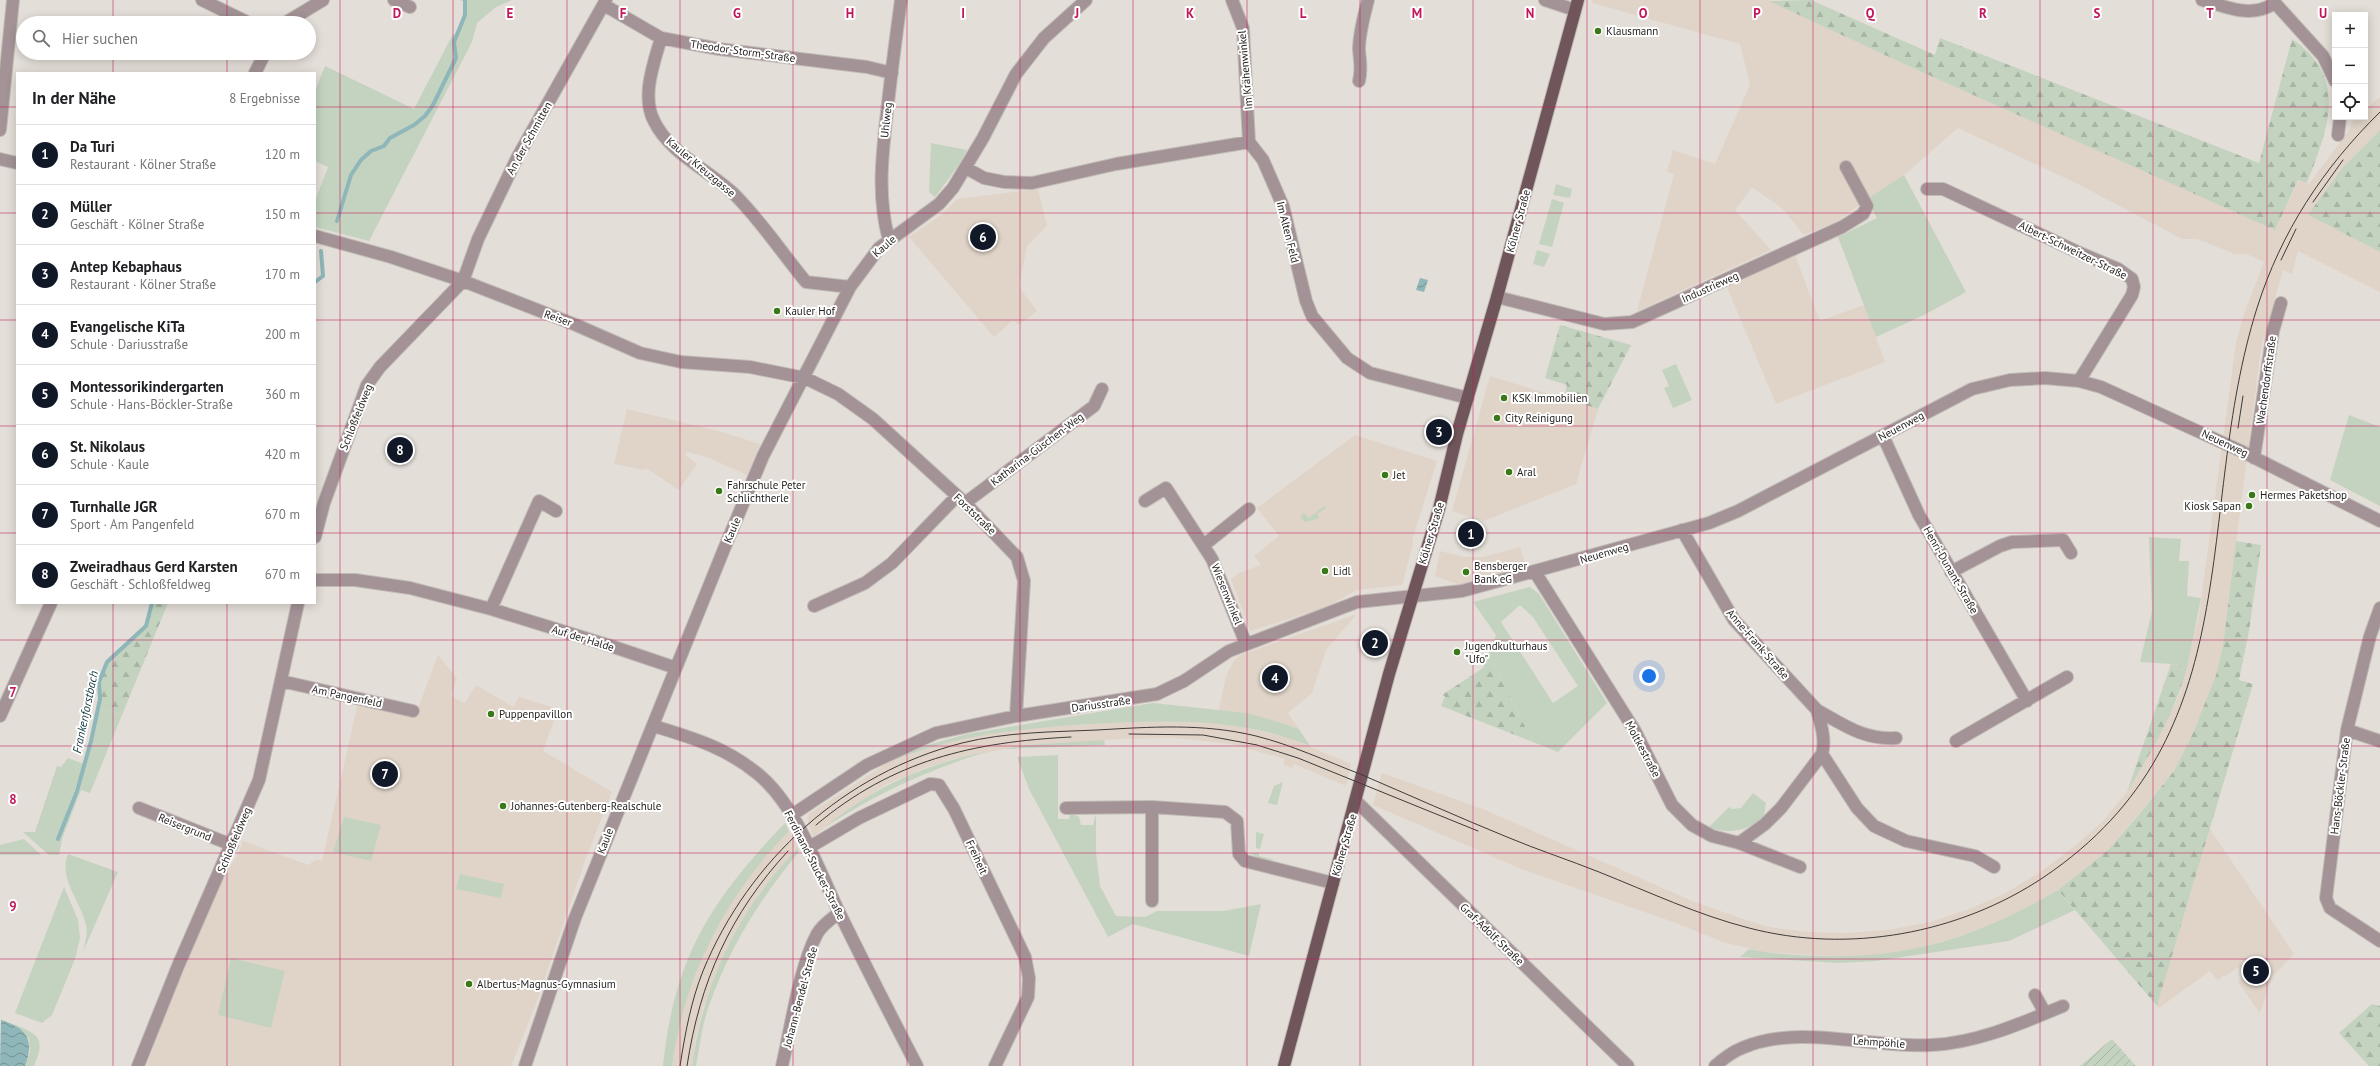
<!DOCTYPE html>
<html lang="de">
<head>
<meta charset="utf-8">
<style>
	body { margin:0; font-family:"PT Sans",sans-serif; background:#f2f2f2; color:#202124 }
	.controls { position:absolute; right:12px; top:12px; display:grid; overflow:hidden; border-radius:0px; box-shadow:0 2px 10px #0003 }
	.controls button { width:36px; height:36px; display:grid; place-items:center; padding:0; border:0; border-bottom:1px solid #e0e0e0; background:#fff; color:#202124; font:20px sans-serif }
	.you { position:absolute; left:1649px; top:676px; width:14px; height:14px; margin:-10px; border:3px solid #fff; border-radius:50%; background:#1a73e8; box-shadow:0 0 0 6px #1a73e833 }
	.badge { display:grid; place-items:center; width:26px; height:26px; border-radius:50%; background:#111827; color:#fff; font-size:13px; font-weight:700 }
	.pin { position:absolute; translate:-50% -50%; border:2px solid #fff; box-shadow:0 1px 4px #0006 }
	.list { margin:0; padding:0; list-style:none }
	h2 { display:flex; justify-content:space-between; align-items:center; height:52px; margin:0; padding:0 16px; font-size:17px }
	h2 small { font-size:13px; font-weight:400; color:#757577 }
	.list li { display:grid; grid-template-columns:26px 1fr auto; gap:12px; align-items:center; box-sizing:border-box; height:60px; padding:0 16px; border-top:1px solid #e0e0e0 }
	.list b { display:block; font-size:15px; white-space:nowrap }
	.list p { margin:0; font-size:13px; white-space:nowrap; color:#757577 }
	.list em { font-size:13px; font-style:normal; color:#757577 }
	.icon { flex:none; width:22px; height:22px; fill:none; stroke:currentColor; stroke-width:2; stroke-linecap:round; stroke-linejoin:round }
	.map { position:relative; flex:none; width:2380px; height:1066px; overflow:hidden }
	.search { position:absolute; background:#fff; box-shadow:0 2px 10px #0003; left:16px; top:16px; width:300px; height:44px; display:flex; align-items:center; gap:10px; box-sizing:border-box; padding:0 14px; border-radius:22px; color:#757577; font-size:15px }
	.panel { position:absolute; background:#fff; box-shadow:0 2px 10px #0003; left:16px; top:72px; width:300px; height:532px; border-radius:0px }
	.map>svg:first-child { display:block }
	.built { fill:#e0d4c8 }
	.green { fill:#c4d3c0; fill-rule:evenodd }
	.forest { fill:url(#forest-firs) }
	.garden { fill:url(#garden-furrows) }
	.water { fill:url(#water-waves) }
	.lines { fill:none; stroke-linecap:round; stroke-linejoin:round }
	.stream { stroke:#8fb6b9; stroke-width:4 }
	.minor-casing { stroke:#c1bbb6; stroke-width:14 }
	.major-casing { stroke:#c1bbb6; stroke-width:14 }
	.minor { stroke:#a39396; stroke-width:12 }
	.major { stroke:#70565b; stroke-width:12 }
	.tram { stroke:#3e3a38; stroke-width:1 }
	.grid { fill:none; stroke:#c2185b; stroke-width:1; stroke-opacity:0.55 }
	.poi-dot { fill:#397917; stroke:#fff; stroke-width:1.5 }
	.labels { text-anchor:middle; dominant-baseline:central; stroke-width:4; stroke-linejoin:round; paint-order:stroke }
	.poi-label { font-size:11px; fill:#201d1b; stroke:#fff; text-anchor:start }
	.street-label { font-size:11px; fill:#201d1b; stroke:#fff }
	.water-label { font-size:12px; font-style:italic; fill:#0f3639; stroke:#fff }
	.grid-label { font-size:13px; text-anchor:middle; font-weight:bold; fill:#c2185b; stroke:#fff; stroke-width:4; stroke-linejoin:round; paint-order:stroke }
</style>
</head>
<body>
<div class="map">
<svg width="2380" height="1066" viewBox="0 0 2380 1066">
	<defs>
		<pattern id="forest-firs" width="22" height="20" patternUnits="userSpaceOnUse"><rect width="22" height="20" fill="#c4d3c0"/><path d="M5 1l3.5 6h-7zM16 11l3.5 6h-7z" fill="#a8b5a4"/></pattern>
		<pattern id="garden-furrows" width="10" height="10" patternUnits="userSpaceOnUse"><rect width="10" height="10" fill="#c4d3c0"/><path d="M-1 1l2-2M0 10L10 0M9 11l2-2" fill="none" stroke="#a8b5a4"/></pattern>
		<pattern id="water-waves" width="16" height="10" patternUnits="userSpaceOnUse"><rect width="16" height="10" fill="#8fb6b9"/><path d="M0 5q4-4 8 0t8 0" fill="none" stroke="#749396"/></pattern>
	</defs>
	<rect width="100%" height="100%" fill="#e4ded8"/>
	<path class="built" d="M1593,0H1768L1904,64L2275,229L2299,180L2309,184L2350,129L2351,123L2357,117H2365V110L2380,97V130L2342,168L2308,215L2380,252V292L2298,251L2292,274L2283,270L2261,348L2223,646L2216,675L2193,733L2174,771L2108,850L2058,890L2022,911L1986,928L1923,947L1887,954L1848,957L1764,952L1723,942L1676,923L1524,870L1373,805L1382,773L1483,809L1692,901L1743,919L1769,927L1808,932L1846,933L1888,930L1930,922L1969,909L2004,894L2042,871L2076,845L2102,822L2127,792L2143,766L2180,694L2199,615L2236,343L2243,317L2264,262L2247,254H2235L2197,239H2182L2076,183L1958,128L1904,175L1835,222L1804,235L1783,209L1752,187L1735,210L1771,250L1637,311L1674,174L1667,172L1673,150L1715,164L1750,85L1740,44L1592,3Z
		M1038,189L1047,226L1027,246L1019,287L1037,311L1019,325L1013,320L994,337L909,237L941,215L957,199Z
		M1795,255L1820,321L1864,305L1885,362L1776,404L1727,287Z
		M1490,376L1598,409L1576,484L1484,521L1452,511Z
		M627,409L719,431L760,444L747,475L707,457L687,452L685,455L697,464L679,490L646,468L644,470L614,464Z
		M1355,435L1437,461L1413,537L1412,548L1402,585L1357,590L1326,607L1250,631L1231,579L1239,573L1261,565L1254,556L1279,536L1257,508Z
		M1520,547L1526,567L1460,585L1435,576L1440,551L1464,557H1483Z
		M1357,614L1326,650L1312,693L1288,713L1299,729L1247,713L1219,710L1226,676L1233,662L1240,655Z
		M438,655L457,678L451,696L465,703L476,685L513,707L519,697L558,709L543,751L612,792L586,858L536,1004L511,1066H147L188,941L204,907L239,852L243,841L308,865L316,860L322,861L358,703L417,711Z
		M1163,720L1225,723L1289,738L1351,764L1346,786L1294,764L1292,768L1283,765L1285,759L1231,744L1175,738L1119,739L1025,745L954,759L922,769L885,785L839,816L813,837L807,819L809,814L886,764L940,744L965,737L1014,729Z
		M2210,829L2294,954L2272,977L2260,1013L2238,982L2244,974L2238,967L2225,977L2223,975L2218,981L2210,971L2159,1008L2157,1006Z
		M789,831L798,848L762,889L730,942L704,1005L695,1041L692,1066H672L676,1037L685,1003L708,943L740,888L768,852Z"/>
	<path class="green" d="M459,0H512L496,7L477,23L472,42L369,241L315,227V201L328,167L315,161V91L325,66L414,109L453,34L457,35L466,15L465,2Z
		M931,143L967,150L958,166L935,197L929,192Z
		M1904,175L1966,292L1924,315L1876,337L1838,237L1877,218L1867,199Z
		M1556,184L1572,189L1570,198L1553,195Z
		M1552,199L1564,203L1552,247L1539,244Z
		M1537,250L1550,254L1544,267L1533,264Z
		M1676,364L1692,400L1673,408L1664,388L1669,386L1662,370Z
		M2349,415L2380,427V506L2330,480Z
		M1324,506L1326,508L1317,514L1320,518L1305,522L1300,517L1304,513L1309,518Z
		M2149,537L2181,539L2179,561H2189L2187,596L2201,598L2187,668L2171,664L2140,662L2152,611Z
		M1530,587L1539,594L1607,703L1558,752L1533,742L1488,654L1496,635L1473,602ZM1520,605L1533,617L1578,686L1553,703L1501,622Z
		M1153,703L1247,713L1272,720L1299,729L1310,746C1237,717 1169,720 1093,724C1019,729 955,734 886,764L924,746L967,734Z
		M99,707L122,715L90,793L81,790L62,839L59,855H49L23,832H35L57,766L61,767L68,758L84,764L57,840L59,841C76,798 92,753 99,707Z
		M1104,740L1105,745L1004,749L1025,745Z
		M986,752C928,770 875,794 824,828C872,788 924,764 986,752Z
		M1058,755V819H1069L1070,813L1079,817L1081,825H1093L1096,814V852L1100,886L1116,916L1145,917L1157,911H1224L1261,904L1249,956L1133,924L1108,937L1029,789L1017,757Z
		M1283,782L1277,805L1268,803L1274,786Z
		M1753,793L1766,803L1764,815C1750,831 1728,835 1709,827L1729,807L1732,809L1741,808Z
		M344,817L381,825L371,861L333,852Z
		M785,823L789,831C725,897 685,975 672,1066H663C674,957 711,900 785,823Z
		M1256,832L1264,834L1260,849L1256,848Z
		M24,839L41,855H0V845Z
		M798,848L799,852C761,897 730,947 710,1003C702,1023 700,1045 696,1066H692C703,983 739,908 798,848Z
		M1249,853H1259V856L1276,860L1261,859Z
		M68,854L118,872L83,952C85,943 88,934 86,925C81,901 58,879 68,854Z
		M460,874L504,884L501,898L456,889Z
		M64,887L78,920L80,938L75,959L52,1015L42,1023L15,1013Z
		M2058,890L2075,910L2009,941L1876,961L1839,963L1740,957L1749,949C1771,954 1795,955 1818,956C1911,959 1979,936 2058,890Z
		M231,958L285,971L271,1028L218,1015Z
		M14,1024C39,1035 46,1038 34,1066H25L30,1052L29,1039Z"/>
	<path class="forest" d="M1811,0L1935,55L1940,38L2259,163L2292,39C2350,78 2327,131 2307,183L2298,180L2275,230L1904,64L1769,1Z
		M2380,130V252L2308,215L2342,168Z
		M1560,325L1631,345L1598,409L1564,398L1567,385L1545,378Z
		M2236,541L2261,545L2249,631L2239,680L2253,684L2157,1006L2058,890L2108,850L2135,819L2174,771L2193,733L2216,675L2223,646Z
		M153,603H168L122,715L99,707L101,676L109,661L146,628Z
		M1488,654L1533,742L1441,706L1445,696L1442,695L1483,668Z
		M2171,664L2187,668C2175,712 2151,753 2127,792Z
		M2372,1004L2380,1006V1066H2369L2339,1033Z"/>
	<path class="garden" d="M2112,1039L2136,1066H2080Z"/>
	<path class="water" d="M1420,278L1428,280L1424,292L1416,290Z
		M1,1020C27,1028 35,1040 25,1066H0Z"/>
	<g class="lines">
		<path class="stream" d="M337,221L351,175L361,160L371,151L384,146L390,138L414,125L425,116L433,105L456,58L454,42L465,15V0
			M315,282L323,276L321,251
			M58,839L77,791L91,741L100,699L99,682L107,662L146,626L152,603"/>
		<g class="minor-casing">
			<path id="minor" d="M202,0L249,23
				M394,0L410,7
				M1232,0L1243,28L1249,142
				M1545,0L1575,10
				M2202,0C2228,7 2250,19 2275,3L2323,56L2335,81
				M604,5L661,38L719,49L867,67L892,73
				M285,23L323,0
				M661,38C654,63 641,96 654,121C670,154 709,170 735,195C761,221 782,253 806,282L850,287
				M255,73L265,53
				M1359,81C1362,69 1360,62 1359,50C1359,33 1364,16 1368,0
				M0,130L13,0
				M2338,135L2340,117
				M0,159L17,163
				M966,168L984,178L1004,182L1032,183L1116,164L1249,142L1263,160L1283,206L1306,301L1312,316L1347,358L1370,373L1468,398
				M1927,189H1943L2080,253L2118,269L2132,279L2134,287L2132,295L2079,381
				M315,236L391,257L463,281L576,325L640,353L681,362L750,367L805,378L838,394L873,419L965,503L1017,557L1024,581L1016,716
				M889,240C877,197 882,156 887,112C891,75 896,37 901,0
				M1497,297L1604,324L1632,322L1842,227L1863,214L1867,206L1846,167
				M1883,436L1919,515L2027,701
				M2254,458L2273,331L2281,303
				M1145,501L1166,488L1212,559L1246,644
				M965,503L1094,406L1102,389
				M1682,530L1734,620L1817,710C1821,725 1826,739 1822,754L1781,808L1765,824L1739,843
				M315,537L324,503L367,385L380,367L463,281L478,239L517,158L606,0
				M1204,545L1249,509
				M1535,572L1635,731L1672,805L1692,825L1712,836L1739,843L1800,867
				M1951,572L2000,546L2012,542L2063,540L2071,553
				M315,580H355L410,588L491,609L614,647L676,668
				M814,606L865,583L892,563L957,496
				M2380,608L2370,636L2347,730L2326,898L2330,908L2380,941
				M491,609L539,501L556,511
				M281,681L413,711
				M1817,710C1844,725 1864,740 1896,738
				M0,716L51,603
				M654,726C693,738 725,747 758,774C797,806 818,869 840,914C865,965 891,1016 917,1066
				M2347,730L2380,741
				M1956,741L2067,677
				M1822,754L1857,808L1874,826L1906,841L1975,856L1994,867
				M1356,801L1628,1066
				M139,808L232,845
				M1066,808L1152,807
				M792,815L867,765L936,733L1016,716L1157,694L1184,681L1229,651L1357,602L1462,591L1709,523L1738,511L1972,389L2010,380L2045,378L2079,381L2101,387L2241,451L2380,521
				M808,848L859,818L930,784L939,785L954,809L1025,957L1029,978L1028,997L995,1066
				M1152,901V807L1225,812L1237,821L1239,854L1245,861L1333,883
				M2035,995L2045,1013
				M138,1066L178,966L259,780L298,603
				M525,1066L575,918L724,549L763,456L850,287L879,248L939,204L953,188L983,138L1016,74L1044,38L1086,0
				M782,1066C791,1028 799,968 817,934C822,925 831,919 839,913
				M1715,1066C1723,1059 1732,1052 1742,1048C1800,1023 1872,1049 1932,1045C1977,1043 2022,1023 2063,1006"/>
		</g>
		<g class="major-casing">
			<path id="major" d="M1284,1066L1389,674L1439,509L1457,434L1497,297L1578,0"/>
		</g>
		<use href="#minor" class="minor"/>
		<use href="#major" class="major"/>
		<path class="tram" d="M2313,202L2343,160
			M2281,260L2296,229
			M2238,428L2243,396
			M1129,734L1203,735L1257,745L1298,758L1478,831
			M816,825C893,760 973,742 1071,737
			M680,1066C685,1034 691,1001 703,971C749,859 845,773 962,743C1006,732 1052,732 1097,730C1150,727 1203,723 1256,736C1292,745 1326,761 1360,774C1409,795 1458,817 1507,837C1538,850 1569,860 1599,872C1649,892 1698,915 1749,928C1848,954 1959,934 2044,877C2254,735 2192,515 2257,308C2281,232 2323,168 2380,112
			M687,1066C700,981 730,914 788,851"/>
	</g>
	<path class="grid" d="M113,0V23M227,0V23M340,0V1066M453,0V1066M567,0V1066M680,0V1066M793,0V1066M907,0V1066M1020,0V1066M1133,0V1066M1247,0V1066M1360,0V1066M1473,0V1066M1587,0V1066M1700,0V1066M1813,0V1066M1927,0V1066M2040,0V1066M2153,0V1066M2267,0V1066M113,53V73M227,53V73M0,107H17M315,107H2335M2365,107H2380M0,213H17M315,213H2380M0,320H17M315,320H2380M0,426H17M315,426H2380M0,533H17M315,533H2380M113,603V1066M227,603V1066M0,640H2380M0,746H2380M0,853H2380M0,959H2380"/>
	<g class="poi-dot">
		<circle cx="1598" cy="31" r="4"/>
		<circle cx="777" cy="311" r="4"/>
		<circle cx="1504" cy="398" r="4"/>
		<circle cx="1497" cy="418" r="4"/>
		<circle cx="1509" cy="472" r="4"/>
		<circle cx="1385" cy="475" r="4"/>
		<circle cx="719" cy="491" r="4"/>
		<circle cx="2252" cy="495" r="4"/>
		<circle cx="2249" cy="506" r="4"/>
		<circle cx="1325" cy="571" r="4"/>
		<circle cx="1466" cy="572" r="4"/>
		<circle cx="1457" cy="652" r="4"/>
		<circle cx="491" cy="714" r="4"/>
		<circle cx="503" cy="806" r="4"/>
		<circle cx="469" cy="984" r="4"/>
	</g>
	<g class="labels">
		<g class="poi-label">
			<text x="1606" y="31">Klausmann</text>
			<text x="785" y="311">Kauler Hof</text>
			<text x="1512" y="398">KSK Immobilien</text>
			<text x="1505" y="418">City Reinigung</text>
			<text x="1517" y="472">Aral</text>
			<text x="1393" y="475">Jet</text>
			<text x="727" y="485">Fahrschule Peter<tspan x="727" dy="13">Schlichtherle</tspan></text>
			<text x="2260" y="495">Hermes Paketshop</text>
			<text x="2241" y="506" text-anchor="end">Kiosk Sapan</text>
			<text x="1474" y="566">Bensberger<tspan x="1474" dy="13">Bank eG</tspan></text>
			<text x="1333" y="571">Lidl</text>
			<text x="1465" y="646">Jugendkulturhaus<tspan x="1465" dy="13">"Ufo"</tspan></text>
			<text x="499" y="714">Puppenpavillon</text>
			<text x="511" y="806">Johannes-Gutenberg-Realschule</text>
			<text x="477" y="984">Albertus-Magnus-Gymnasium</text>
		</g>
		<g class="street-label">
			<text transform="translate(743 51) rotate(8)">Theodor-Storm-Straße</text>
			<text transform="translate(1245 70) rotate(-95)">Im Krähenwinkel</text>
			<text transform="translate(886 120) rotate(-84)">Uhlweg</text>
			<text transform="translate(529 138) rotate(-61)">An der Schmitten</text>
			<text transform="translate(701 167) rotate(40)">Kauler Kreuzgasse</text>
			<text transform="translate(1518 221) rotate(-75)">Kölner Straße</text>
			<text transform="translate(1288 232) rotate(76)">Im Alten Feld</text>
			<text transform="translate(884 246) rotate(-41)">Kaule</text>
			<text transform="translate(2073 250) rotate(26)">Albert-Schweitzer-Straße</text>
			<text transform="translate(1710 287) rotate(-24)">Industrieweg</text>
			<text transform="translate(558 318) rotate(20)">Reiser</text>
			<text transform="translate(2266 380) rotate(-82)">Wachendorffstraße</text>
			<text transform="translate(356 417) rotate(-68)">Schloßfeldweg</text>
			<text transform="translate(1901 426) rotate(-28)">Neuenweg</text>
			<text transform="translate(2225 443) rotate(25)">Neuenweg</text>
			<text transform="translate(1037 449) rotate(-37)">Katharina-Güschen-Weg</text>
			<text transform="translate(975 514) rotate(44)">Forststraße</text>
			<text transform="translate(732 530) rotate(-67)">Kaule</text>
			<text transform="translate(1431 533) rotate(-73)">Kölner Straße</text>
			<text transform="translate(1604 553) rotate(-16)">Neuenweg</text>
			<text transform="translate(1951 570) rotate(60)">Henri-Dunant-Straße</text>
			<text transform="translate(1227 594) rotate(68)">Wiesenwinkel</text>
			<text transform="translate(583 638) rotate(17)">Auf der Halde</text>
			<text transform="translate(1758 644) rotate(49)">Anne-Frank-Straße</text>
			<text transform="translate(347 696) rotate(12)">Am Pangenfeld</text>
			<text transform="translate(1101 704) rotate(-8)">Dariusstraße</text>
			<text transform="translate(1643 749) rotate(62)">Moltkestraße</text>
			<text transform="translate(2340 786) rotate(-83)">Hans-Böckler-Straße</text>
			<text transform="translate(185 827) rotate(22)">Reisergrund</text>
			<text transform="translate(234 840) rotate(-67)">Schloßfeldweg</text>
			<text transform="translate(605 841) rotate(-69)">Kaule</text>
			<text transform="translate(1344 845) rotate(-74)">Kölner Straße</text>
			<text transform="translate(977 857) rotate(65)">Freiheit</text>
			<text transform="translate(815 865) rotate(63)">Ferdinand-Stucker-Straße</text>
			<text transform="translate(1492 934) rotate(44)">Graf-Adolf-Straße</text>
			<text transform="translate(800 997) rotate(-75)">Johann-Bendel-Straße</text>
			<text transform="translate(1879 1042) rotate(4)">Lehmpöhle</text>
		</g>
		<g class="water-label">
			<text transform="translate(85 712) rotate(-78)">Frankenforstbach</text>
		</g>
	</g>
	<g class="grid-label">
		<text x="397" y="18">D</text>
		<text x="510" y="18">E</text>
		<text x="623" y="18">F</text>
		<text x="737" y="18">G</text>
		<text x="850" y="18">H</text>
		<text x="963" y="18">I</text>
		<text x="1077" y="18">J</text>
		<text x="1190" y="18">K</text>
		<text x="1303" y="18">L</text>
		<text x="1417" y="18">M</text>
		<text x="1530" y="18">N</text>
		<text x="1643" y="18">O</text>
		<text x="1757" y="18">P</text>
		<text x="1870" y="18">Q</text>
		<text x="1983" y="18">R</text>
		<text x="2097" y="18">S</text>
		<text x="2210" y="18">T</text>
		<text x="2323" y="18">U</text>
		<text x="13" y="697">7</text>
		<text x="13" y="804">8</text>
		<text x="13" y="911">9</text>
	</g>
</svg>
<div class="controls">
<button>+</button>
<button>−</button>
<button><svg class="icon" aria-label="locate" viewBox="0 0 24 24"><circle cx="12" cy="12" r="6"/><path d="M12 2v4M12 18v4M2 12h4M18 12h4"/></svg></button>
</div>
<div class="you"></div>
<div class="pin badge" style="left:1471px;top:534px">1</div>
<div class="pin badge" style="left:1375px;top:643px">2</div>
<div class="pin badge" style="left:1439px;top:432px">3</div>
<div class="pin badge" style="left:1275px;top:678px">4</div>
<div class="pin badge" style="left:2256px;top:971px">5</div>
<div class="pin badge" style="left:983px;top:237px">6</div>
<div class="pin badge" style="left:385px;top:774px">7</div>
<div class="pin badge" style="left:400px;top:450px">8</div>
<div class="search"><svg class="icon" aria-label="search" viewBox="0 0 24 24"><circle cx="10" cy="10" r="6"/><path d="M15 15l6 6"/></svg>Hier suchen</div>
<section class="panel">
<h2>In der Nähe<small>8 Ergebnisse</small></h2>
<ul class="list">
<li><span class="badge">1</span><div><b>Da Turi</b><p>Restaurant · Kölner Straße</p></div><em>120 m</em></li>
<li><span class="badge">2</span><div><b>Müller</b><p>Geschäft · Kölner Straße</p></div><em>150 m</em></li>
<li><span class="badge">3</span><div><b>Antep Kebaphaus</b><p>Restaurant · Kölner Straße</p></div><em>170 m</em></li>
<li><span class="badge">4</span><div><b>Evangelische KiTa</b><p>Schule · Dariusstraße</p></div><em>200 m</em></li>
<li><span class="badge">5</span><div><b>Montessorikindergarten</b><p>Schule · Hans-Böckler-Straße</p></div><em>360 m</em></li>
<li><span class="badge">6</span><div><b>St. Nikolaus</b><p>Schule · Kaule</p></div><em>420 m</em></li>
<li><span class="badge">7</span><div><b>Turnhalle JGR</b><p>Sport · Am Pangenfeld</p></div><em>670 m</em></li>
<li><span class="badge">8</span><div><b>Zweiradhaus Gerd Karsten</b><p>Geschäft · Schloßfeldweg</p></div><em>670 m</em></li>
</ul>
</section>
</div>
</body>
</html>
